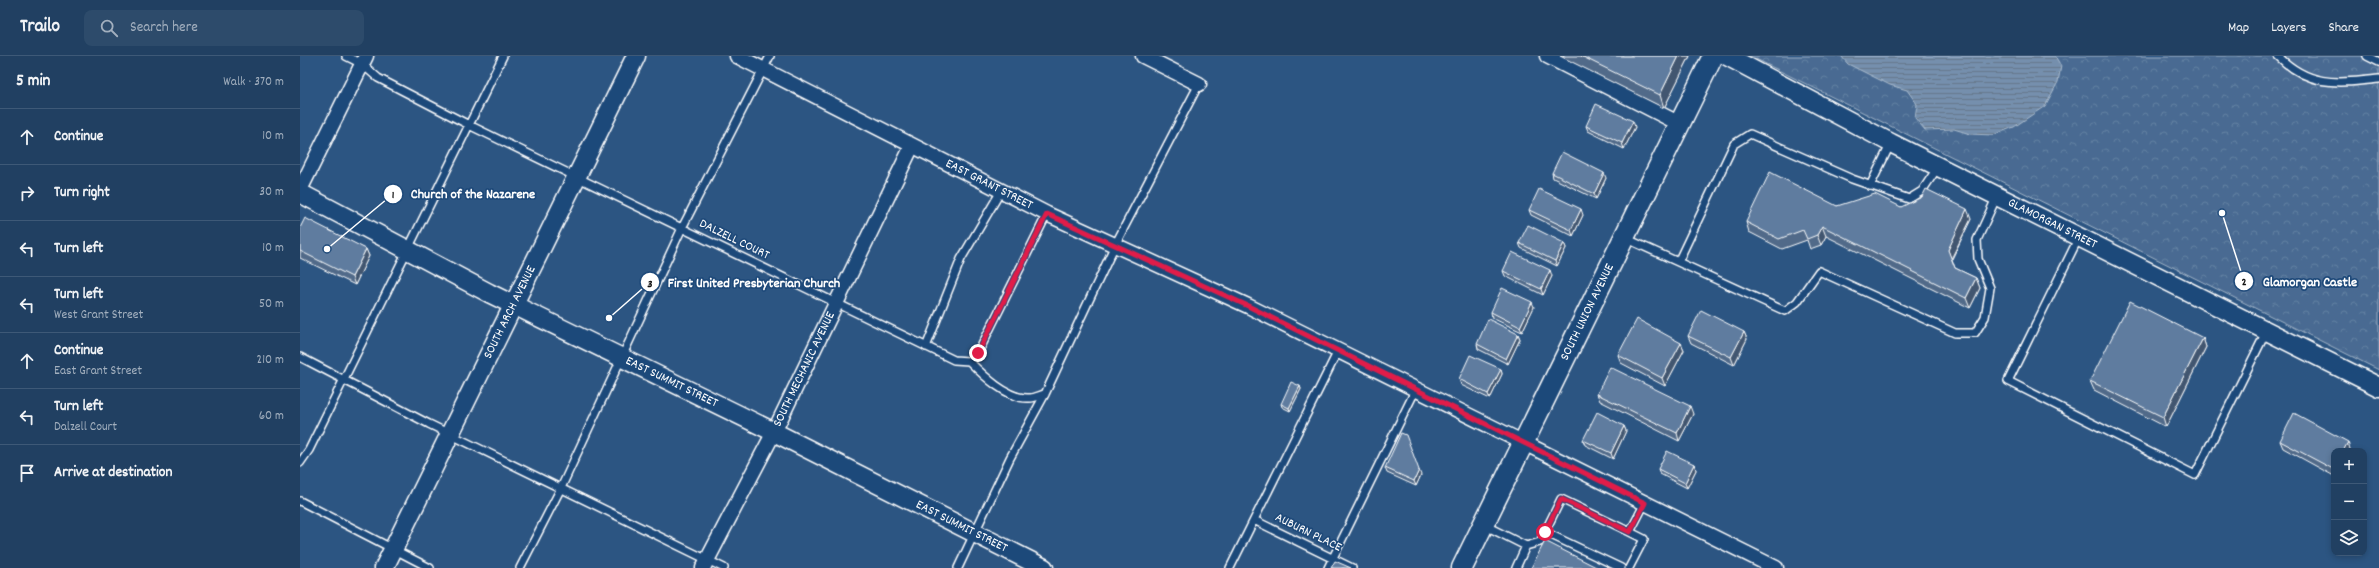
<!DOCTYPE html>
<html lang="en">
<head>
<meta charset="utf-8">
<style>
	body { margin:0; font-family:Dekko,sans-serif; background:#2d4b6b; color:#f1f3f6 }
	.controls { position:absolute; right:12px; bottom:12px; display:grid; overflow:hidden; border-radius:8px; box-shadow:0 2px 6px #0003 }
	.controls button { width:36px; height:36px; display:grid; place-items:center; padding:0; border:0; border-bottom:1px solid #3e5977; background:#214062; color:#f1f3f6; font:20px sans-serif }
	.stop { position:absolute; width:12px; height:12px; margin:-9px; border:3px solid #e11d48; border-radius:50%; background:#fff }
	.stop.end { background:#e11d48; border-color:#fff; box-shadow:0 1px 4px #0008 }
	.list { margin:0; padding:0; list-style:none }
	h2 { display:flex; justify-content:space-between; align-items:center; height:52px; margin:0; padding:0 16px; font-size:17px }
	h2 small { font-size:13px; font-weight:400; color:#a2afbe }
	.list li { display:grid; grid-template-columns:26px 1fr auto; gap:12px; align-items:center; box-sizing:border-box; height:56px; padding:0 16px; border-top:1px solid #3e5977 }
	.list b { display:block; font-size:15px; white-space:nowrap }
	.list p { margin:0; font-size:13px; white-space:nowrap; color:#a2afbe }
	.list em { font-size:13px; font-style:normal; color:#a2afbe }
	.icon { flex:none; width:22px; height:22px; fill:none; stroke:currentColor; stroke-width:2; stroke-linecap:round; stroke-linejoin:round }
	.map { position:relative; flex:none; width:2079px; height:512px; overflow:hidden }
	header { display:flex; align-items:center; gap:24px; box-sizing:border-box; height:56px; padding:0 20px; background:#214062; border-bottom:1px solid #3e5977 }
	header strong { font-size:19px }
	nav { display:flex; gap:22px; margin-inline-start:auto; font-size:14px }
	.search { width:280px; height:36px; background:#2d4b6b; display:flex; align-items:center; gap:10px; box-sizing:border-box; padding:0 14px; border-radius:8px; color:#a2afbe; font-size:15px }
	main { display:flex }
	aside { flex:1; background:#214062 }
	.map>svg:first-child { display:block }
	.park { fill:url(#park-crowns); stroke:#a4b5c8 }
	.water { fill:url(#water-rules); stroke:#acbcce }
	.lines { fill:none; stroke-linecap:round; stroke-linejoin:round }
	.service-casing { stroke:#fff; stroke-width:10 }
	.minor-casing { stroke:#fff; stroke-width:17 }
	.tertiary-casing { stroke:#fff; stroke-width:21 }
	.secondary-casing { stroke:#fff; stroke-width:23 }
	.service { stroke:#1f4a7a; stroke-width:7 }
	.minor { stroke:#1f4a7a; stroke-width:14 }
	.tertiary { stroke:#1f4a7a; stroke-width:18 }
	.secondary { stroke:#1f4a7a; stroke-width:20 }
	.wall { fill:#516b89; stroke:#fff }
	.shaded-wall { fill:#42576f; stroke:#fff }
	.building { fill:#5e7c9f; stroke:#fff }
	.route { stroke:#e11d48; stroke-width:5 }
	.labels { text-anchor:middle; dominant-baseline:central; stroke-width:3.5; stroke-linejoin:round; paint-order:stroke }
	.street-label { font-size:13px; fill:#fff; stroke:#1f4a7a }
	.leader { fill:none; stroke:#fff; stroke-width:1.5 }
	.callout-dot { fill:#fff; stroke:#1f4a7a; stroke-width:1.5 }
	.mark-label { font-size:12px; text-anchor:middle; font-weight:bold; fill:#111 }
	.callout-label { font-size:14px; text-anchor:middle; font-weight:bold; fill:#fff; stroke:#1f4a7a; stroke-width:3.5; stroke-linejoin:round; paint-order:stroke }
</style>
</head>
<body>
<header>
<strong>Trailo</strong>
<div class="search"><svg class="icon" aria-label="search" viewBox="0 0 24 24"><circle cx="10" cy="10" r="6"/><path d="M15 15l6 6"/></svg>Search here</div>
<nav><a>Map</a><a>Layers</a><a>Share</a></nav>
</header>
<main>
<aside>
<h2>5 min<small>Walk · 370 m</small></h2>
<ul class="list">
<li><svg class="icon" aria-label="ahead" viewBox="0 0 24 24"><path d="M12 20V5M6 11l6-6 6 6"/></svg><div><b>Continue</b></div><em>10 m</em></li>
<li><svg class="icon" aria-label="right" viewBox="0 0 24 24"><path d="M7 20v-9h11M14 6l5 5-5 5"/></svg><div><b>Turn right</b></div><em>30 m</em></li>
<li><svg class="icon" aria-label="left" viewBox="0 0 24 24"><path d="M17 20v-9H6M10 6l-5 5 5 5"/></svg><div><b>Turn left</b></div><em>10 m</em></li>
<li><svg class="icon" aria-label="left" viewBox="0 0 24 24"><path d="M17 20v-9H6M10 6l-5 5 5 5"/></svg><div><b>Turn left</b><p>West Grant Street</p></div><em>50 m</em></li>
<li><svg class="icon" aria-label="ahead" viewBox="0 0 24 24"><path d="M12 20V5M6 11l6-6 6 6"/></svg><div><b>Continue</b><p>East Grant Street</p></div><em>210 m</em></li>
<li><svg class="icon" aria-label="left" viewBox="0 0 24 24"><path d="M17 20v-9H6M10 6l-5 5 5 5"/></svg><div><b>Turn left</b><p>Dalzell Court</p></div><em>60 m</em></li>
<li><svg class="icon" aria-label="arrive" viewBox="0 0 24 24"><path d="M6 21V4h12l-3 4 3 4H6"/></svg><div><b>Arrive at destination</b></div></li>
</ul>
</aside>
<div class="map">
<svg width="2079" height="512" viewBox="0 0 2079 512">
	<defs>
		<pattern id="park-crowns" width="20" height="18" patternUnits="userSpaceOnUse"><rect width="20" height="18" fill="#486b92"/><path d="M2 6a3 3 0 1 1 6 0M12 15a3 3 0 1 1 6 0" fill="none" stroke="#6381a2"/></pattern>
		<pattern id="water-rules" width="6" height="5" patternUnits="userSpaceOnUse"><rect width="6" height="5" fill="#748fad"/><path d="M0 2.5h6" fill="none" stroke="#66788b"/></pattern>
	</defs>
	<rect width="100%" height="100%" fill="#2c5582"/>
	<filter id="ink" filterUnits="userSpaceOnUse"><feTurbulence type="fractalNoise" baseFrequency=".025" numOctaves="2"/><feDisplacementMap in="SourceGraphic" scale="8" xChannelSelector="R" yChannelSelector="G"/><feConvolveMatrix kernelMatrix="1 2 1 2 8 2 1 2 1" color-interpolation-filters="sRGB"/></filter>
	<g filter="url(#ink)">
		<path class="park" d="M1450,0H2079V314Z"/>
		<path class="water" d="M1541,0H1755L1761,10L1758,26L1745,50L1714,71L1693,79L1670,78L1654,73L1625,74L1615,62L1617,48L1607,34L1590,29L1548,8Z"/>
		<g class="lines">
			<g class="service-casing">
				<path id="service" d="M46,0L62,8L78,22L169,69L654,304L669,305L678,297L747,158
					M1978,0C2010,32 2038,27 2079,23
					M2067,0L2079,6
					M1570,130L1591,87
					M1779,181L1708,325L1895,419L1966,276
					M1325,182L1378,206L1434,88L1450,78L1552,123L1609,143L1622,135L1638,111
					M1378,206L1485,255L1497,246L1519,215L1655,277H1675L1685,261L1690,232L1678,203L1677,184L1697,140
					M626,291L661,203L701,135
					M0,301L129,368L424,512
					M669,305C683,319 708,344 730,342C735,342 740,339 745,338
					M0,407L9,394L203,0
					M0,445L130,512
					M954,464L1052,512
					M1184,469L1226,490L1240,486L1261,443L1330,476L1345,447
					M1245,476L1321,512
					M220,512L261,432L382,172L470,0
					M658,512L710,402L745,338L815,189L899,28
					M930,512L1038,295
					M1028,512L1116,333
					M1216,512L1226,490
					M1329,512L1344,483L1330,476"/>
			</g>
			<g class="minor-casing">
				<g id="minor">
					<path id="s1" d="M437,0L747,158L948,250L1476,512"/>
					<path d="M843,0L899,28"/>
					<path d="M1247,0L1380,68"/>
					<path d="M0,134L66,0"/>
					<path id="s2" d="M403,512L474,376L612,90"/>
				</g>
			</g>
			<g class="tertiary-casing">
				<g id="tertiary">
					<path id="s3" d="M1427,0L1591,87L2079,331"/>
					<path id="s4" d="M0,137L189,237L474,376L744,512"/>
					<path id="s5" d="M84,512L336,0"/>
				</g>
			</g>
			<g class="secondary-casing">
				<g id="secondary">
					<path id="s6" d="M1162,512L1413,0"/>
				</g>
			</g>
			<use href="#service" class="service"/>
			<use href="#minor" class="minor"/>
			<use href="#tertiary" class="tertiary"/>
			<use href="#secondary" class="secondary"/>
		</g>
		<path class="wall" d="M1260,0H1390L1364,52Z
			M1286,70L1335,71L1324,93L1288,75Z
			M1252,117L1306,122L1296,143L1253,122Z
			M1537,150L1601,151L1671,163L1652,203L1655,212L1676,222L1680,232L1670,252L1526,180L1521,189L1510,193L1507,184L1482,193L1449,176L1446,166Z
			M1229,154L1283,159L1273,180L1231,159Z
			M0,172L66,193L69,200L55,229L0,202Z
			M1219,187H1264L1266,192L1257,210L1221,192Z
			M1203,215L1252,220L1243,239L1205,220Z
			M1234,251L1222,276L1192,262L1191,256Z
			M1444,276L1447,283L1434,309L1391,287L1388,280Z
			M1218,278L1220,283L1208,308L1178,293L1177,288Z
			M1903,282L1906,291L1866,371L1794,334L1790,325Z
			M1381,287L1384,294L1365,330L1321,307L1318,299Z
			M1201,313L1202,318L1190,343L1161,329L1159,323Z
			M1000,330L1001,333L990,355L982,351L981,348Z
			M1297,338L1393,358L1379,385L1300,345Z
			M1324,370L1326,375L1313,403L1285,389L1283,384Z
			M1980,385L2050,393L2034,395V420L1983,392Z
			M1394,408L1396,414L1387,432L1360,418L1358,413Z
			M1085,412L1121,419L1116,430L1087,417Z"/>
		<path class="shaded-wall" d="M1379,0H1390L1364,52L1360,39Z
			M1333,65L1335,71L1324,93L1322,87Z
			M1304,117L1306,122L1296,143L1294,138Z
			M1281,153L1283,159L1273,180L1271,174Z
			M1667,153L1671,163L1651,203L1648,194Z
			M1522,170L1526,180L1521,189L1517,179Z
			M1264,187L1266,192L1257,210L1255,205Z
			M66,193L69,200L55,229L52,221Z
			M1250,214L1252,220L1243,239L1241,233Z
			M1676,222L1680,232L1670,252L1666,242Z
			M1232,246L1234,251L1222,276L1220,271Z
			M1444,276L1447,283L1434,309L1431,301Z
			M1218,278L1220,283L1208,308L1206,303Z
			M1903,282L1906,291L1866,371L1863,361Z
			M1381,287L1384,294L1365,330L1362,322Z
			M1201,313L1202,318L1190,343L1188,338Z
			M1000,330L1001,333L990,355L989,352Z
			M1390,350L1393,358L1379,385L1377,377Z
			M1324,370L1326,375L1313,403L1311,397Z
			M2048,386L2050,393V395H2043Z
			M1394,408L1396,414L1387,432L1385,427Z
			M1119,414L1121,419L1116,430L1114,425Z"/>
		<path class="building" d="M1281,0H1379L1360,39Z
			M1296,48L1333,65L1322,87L1286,70Z
			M1262,96L1304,117L1294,138L1252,117Z
			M1470,116L1537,150L1575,138L1601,151L1622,141L1626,133L1667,153L1648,194L1655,212L1676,222L1666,242L1522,170L1517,179L1507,183L1503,174L1479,183L1446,166Z
			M1239,133L1281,153L1271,174L1229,154Z
			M5,162L66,193L52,221L0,195V172Z
			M1228,169L1264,187L1255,205L1219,187Z
			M1212,196L1250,214L1241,233L1203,215Z
			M1202,232L1232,246L1220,271L1191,256Z
			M1830,245L1903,282L1863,361L1790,325Z
			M1401,254L1444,276L1431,301L1388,280Z
			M1188,263L1218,278L1206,303L1177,288Z
			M1337,263L1381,287L1362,322L1318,299Z
			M1170,299L1201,313L1188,338L1159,323Z
			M1310,311L1390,350L1377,377L1297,338Z
			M991,326L1000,330L989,352L981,348Z
			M1297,356L1324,370L1311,397L1283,384Z
			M1994,357L2048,386L2043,395H2034V411L2033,413L1980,385Z
			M1101,377L1106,379L1119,414L1114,425L1085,412Z
			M1367,395L1394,408L1385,427L1358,413Z
			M1245,485L1298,512H1231Z
			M1035,505L1051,512H1031Z"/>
	</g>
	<g class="lines" filter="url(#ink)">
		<path class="route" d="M678,297L747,158L948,250L1345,447L1330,476L1261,443L1245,476"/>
	</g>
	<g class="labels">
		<g class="street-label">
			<text stroke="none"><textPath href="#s1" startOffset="283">EAST GRANT STREET</textPath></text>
			<text stroke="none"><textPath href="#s3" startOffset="366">GLAMORGAN STREET</textPath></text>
			<text transform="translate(434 184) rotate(26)">DALZELL COURT</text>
			<text stroke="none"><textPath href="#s5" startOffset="285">SOUTH ARCH AVENUE</textPath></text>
			<text stroke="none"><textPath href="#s6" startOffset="285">SOUTH UNION AVENUE</textPath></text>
			<text stroke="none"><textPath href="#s2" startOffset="223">SOUTH MECHANIC AVENUE</textPath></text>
			<text stroke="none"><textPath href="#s4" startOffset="417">EAST SUMMIT STREET</textPath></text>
			<text stroke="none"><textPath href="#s4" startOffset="741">EAST SUMMIT STREET</textPath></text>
			<text transform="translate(1008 477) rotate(26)">AUBURN PLACE</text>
		</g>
	</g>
	<path class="leader" d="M27 193L93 138M1922 157L1944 225M309 262L350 226"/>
	<g class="callout-dot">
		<circle cx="27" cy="193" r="4"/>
		<circle cx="1922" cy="157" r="4"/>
		<circle cx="309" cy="262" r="4"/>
		<circle cx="93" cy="138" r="10"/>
		<circle cx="1944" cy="225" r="10"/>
		<circle cx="350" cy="226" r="10"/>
	</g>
	<g class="mark-label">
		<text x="93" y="142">1</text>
		<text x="1944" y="229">2</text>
		<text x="350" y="231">3</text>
	</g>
	<g class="callout-label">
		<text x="173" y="142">Church of the Nazarene</text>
		<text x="2010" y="230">Glamorgan Castle</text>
		<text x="454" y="231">First United Presbyterian Church</text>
	</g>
</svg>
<div class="controls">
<button>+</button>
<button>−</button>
<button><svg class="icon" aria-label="layers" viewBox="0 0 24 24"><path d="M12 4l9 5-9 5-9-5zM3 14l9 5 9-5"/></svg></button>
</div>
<div class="stop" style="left:1245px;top:476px"></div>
<div class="stop end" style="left:678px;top:297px"></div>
</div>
</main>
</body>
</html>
